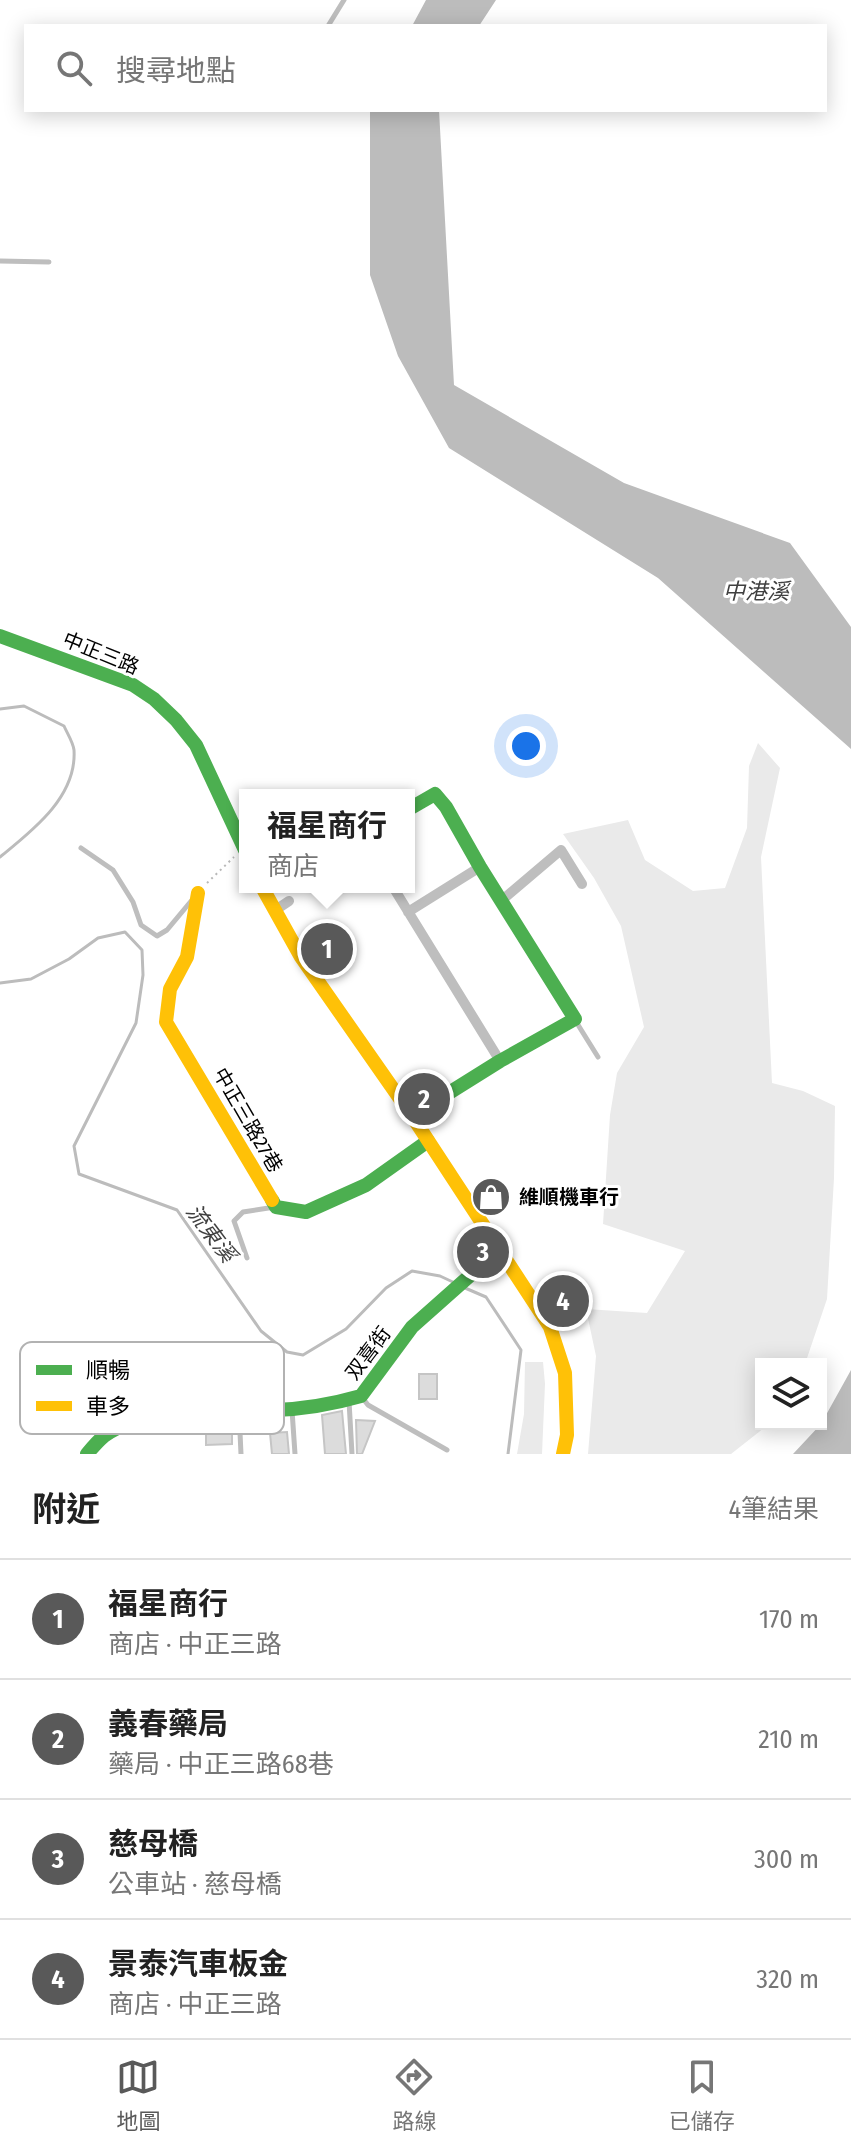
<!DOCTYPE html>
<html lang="zh-TW">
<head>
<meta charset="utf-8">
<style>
	body { margin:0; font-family:"Fira Sans Condensed","Noto Sans TC",sans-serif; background:#f6f6f6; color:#222 }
	.controls { position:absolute; right:24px; bottom:24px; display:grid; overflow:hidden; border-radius:0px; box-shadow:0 4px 20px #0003 }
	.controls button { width:72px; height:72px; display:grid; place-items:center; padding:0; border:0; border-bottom:2px solid #e0e0e0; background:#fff; color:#222; font:40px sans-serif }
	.you { position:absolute; left:526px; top:746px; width:28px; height:28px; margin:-20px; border:6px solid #fff; border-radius:50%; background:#1a73e8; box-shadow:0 0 0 12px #1a73e833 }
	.badge { display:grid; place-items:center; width:52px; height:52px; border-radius:50%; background:#595959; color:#fff; font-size:26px; font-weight:700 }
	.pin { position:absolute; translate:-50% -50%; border:4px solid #fff; box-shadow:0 2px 8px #0006 }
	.popup { position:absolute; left:239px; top:789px; width:176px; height:104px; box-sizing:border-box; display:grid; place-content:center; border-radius:0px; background:#fff; filter:drop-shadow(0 2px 6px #0005); font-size:26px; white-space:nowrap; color:#767676 }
	.popup b { font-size:30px; color:#222 }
	.popup::after { content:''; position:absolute; left:50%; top:100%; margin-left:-16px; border:16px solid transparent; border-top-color:#fff }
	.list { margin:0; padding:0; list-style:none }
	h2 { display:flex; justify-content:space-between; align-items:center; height:104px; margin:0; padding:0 32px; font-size:34px }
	h2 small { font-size:26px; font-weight:400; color:#767676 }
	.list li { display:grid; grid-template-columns:52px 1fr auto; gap:24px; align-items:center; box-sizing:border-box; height:120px; padding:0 32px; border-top:2px solid #e0e0e0 }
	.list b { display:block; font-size:30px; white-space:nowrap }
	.list p { margin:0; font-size:26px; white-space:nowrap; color:#767676 }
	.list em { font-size:26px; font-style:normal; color:#767676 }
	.icon { flex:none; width:44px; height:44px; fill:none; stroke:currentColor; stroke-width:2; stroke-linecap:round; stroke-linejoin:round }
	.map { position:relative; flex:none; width:851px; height:1454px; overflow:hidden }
	.search { position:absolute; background:#fff; box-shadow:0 4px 20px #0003; left:24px; right:24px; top:24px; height:88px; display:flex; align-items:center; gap:20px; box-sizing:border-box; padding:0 28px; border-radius:0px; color:#767676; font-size:30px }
	.sheet { height:584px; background:#fff }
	nav { display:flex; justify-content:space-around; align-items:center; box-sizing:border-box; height:112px; border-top:2px solid #e0e0e0; background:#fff; font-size:22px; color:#767676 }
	nav a { display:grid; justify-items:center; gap:4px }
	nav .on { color:#595959 }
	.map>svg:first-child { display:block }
	.green { fill:#eaeaea }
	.water { fill:#bcbcbc }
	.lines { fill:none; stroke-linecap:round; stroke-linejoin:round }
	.stream { stroke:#bcbcbc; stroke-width:3 }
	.building { fill:#dcdcdc; stroke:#c5c5c5; stroke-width:2 }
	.path { stroke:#b8b8b8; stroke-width:2; stroke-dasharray:2 4; stroke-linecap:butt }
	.lane { stroke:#bebebe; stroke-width:5 }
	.street { stroke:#bebebe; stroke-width:10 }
	.fast { stroke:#4caf50; stroke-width:14 }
	.slow { stroke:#ffc107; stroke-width:14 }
	.labels { text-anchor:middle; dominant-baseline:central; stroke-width:6; stroke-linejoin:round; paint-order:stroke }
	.street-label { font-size:20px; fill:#000; stroke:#fff }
	.poi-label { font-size:20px; font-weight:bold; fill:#000; stroke:#fff; text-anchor:start }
	.water-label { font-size:22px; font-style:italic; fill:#404040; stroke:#fff }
	.key { fill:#fff; stroke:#b2b2b2; stroke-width:2 }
	.key-label { font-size:22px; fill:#000 }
</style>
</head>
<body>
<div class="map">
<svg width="851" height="1454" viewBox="0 0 851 1454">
	<rect width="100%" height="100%" fill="#fff"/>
	<path class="green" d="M758,743L780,768L761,857L772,1083L803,1091L835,1106L834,1178L827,1299L805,1364H761V1424H769L731,1454H588L596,1356L586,1309L647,1313L685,1251L603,1224L610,1115L617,1073L644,1027L621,926L594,878L563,834L628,820L645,860L693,891L725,888L747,828L749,766Z
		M525,1362H543L545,1384L542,1454H517L524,1414Z"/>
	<path class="water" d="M426,0H496L479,26H412Z
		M370,110H439L454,385L624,483L790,543L851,627V749L658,578L449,448L398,356L370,275Z
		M851,1370V1454H793L821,1424Z"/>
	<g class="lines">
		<path class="stream" d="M0,709L24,706L64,726C67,733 73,742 74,750C77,797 32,831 0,857
			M0,983L31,979L69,959L98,938L125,932L142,950L143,975L136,1023L74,1146L79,1174L177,1210L261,1331L287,1352L303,1355L346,1329L386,1288L412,1271L440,1276L455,1283
			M465,1288L486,1297L521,1350L508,1454"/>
	</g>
	<path class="building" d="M419,1374H437V1399H419Z
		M342,1411L346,1454H325L322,1415Z
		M356,1420L375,1421L362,1454H357Z
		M232,1421V1444L206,1445V1422Z
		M287,1432L289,1454H272L270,1433Z"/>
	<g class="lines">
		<path class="path" d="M207,883L234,857"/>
		<path class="lane" d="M328,26L344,0
			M0,261L49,262
			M81,848L113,870L133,902L141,925L157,936L167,930L192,900
			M575,1020L598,1057
			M247,1258L234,1221L243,1212L275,1207
			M361,1396L368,1405L447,1450
			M349,1401L352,1454
			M292,1410L295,1454
			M239,1411L241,1454"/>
		<path class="street" d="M393,887L500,1061
			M501,901L561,850L582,884
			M274,911L289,901
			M408,912L480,867"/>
		<path class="fast" d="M0,636L133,685L154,699L176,720L196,745L245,850
			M409,809L435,794L446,807L480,867L575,1019L500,1061L412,1116
			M272,1200L276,1207L306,1212L366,1185L428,1141
			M87,1454C92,1448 98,1441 104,1436C151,1403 221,1413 275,1410C304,1409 333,1404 361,1396L412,1327L501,1248"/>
		<path class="slow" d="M262,887L301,957L412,1116L550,1327L565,1373L567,1435L563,1454
			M198,893L187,957L170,989L166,1022L272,1200"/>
	</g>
	<defs>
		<g id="shop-disc" transform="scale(2)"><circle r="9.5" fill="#595959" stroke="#fff"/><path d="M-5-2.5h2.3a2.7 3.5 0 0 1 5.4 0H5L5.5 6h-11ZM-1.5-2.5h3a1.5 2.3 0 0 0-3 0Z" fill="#fff"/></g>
	</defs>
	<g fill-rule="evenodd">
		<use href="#shop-disc" x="491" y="1197"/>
	</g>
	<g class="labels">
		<g class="street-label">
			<text transform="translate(101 653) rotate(22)">中正三路</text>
			<text transform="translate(248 1120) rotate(60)">中正三路27巷</text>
			<text transform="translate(368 1353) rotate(-53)">双喜街</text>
		</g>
		<g class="poi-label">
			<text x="519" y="1197">維順機車行</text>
		</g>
		<g class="water-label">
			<text x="756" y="591">中港溪</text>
			<text transform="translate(211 1233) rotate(53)">流東溪</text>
		</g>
	</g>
	<rect x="20" y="1342" width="264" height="92" rx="12" class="key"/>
	<rect x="36" y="1365" width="36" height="10" fill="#4caf50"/>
	<rect x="36" y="1401" width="36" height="10" fill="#ffc107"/>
	<g class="key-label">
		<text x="86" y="1378">順暢</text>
		<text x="86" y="1414">車多</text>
	</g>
</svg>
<div class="controls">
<button><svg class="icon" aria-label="layers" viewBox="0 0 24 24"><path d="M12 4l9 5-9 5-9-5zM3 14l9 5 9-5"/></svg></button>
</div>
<div class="you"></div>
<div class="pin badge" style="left:327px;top:949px">1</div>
<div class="popup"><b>福星商行</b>商店</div>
<div class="pin badge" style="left:424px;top:1099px">2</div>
<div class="pin badge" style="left:483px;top:1252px">3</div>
<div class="pin badge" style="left:563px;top:1301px">4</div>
<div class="search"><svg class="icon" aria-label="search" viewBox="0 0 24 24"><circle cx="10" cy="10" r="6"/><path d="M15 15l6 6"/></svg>搜尋地點</div>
</div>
<section class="sheet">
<h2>附近<small>4筆結果</small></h2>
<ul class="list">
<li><span class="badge">1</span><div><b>福星商行</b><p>商店 · 中正三路</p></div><em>170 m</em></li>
<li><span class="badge">2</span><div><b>義春藥局</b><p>藥局 · 中正三路68巷</p></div><em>210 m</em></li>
<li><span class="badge">3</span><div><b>慈母橋</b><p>公車站 · 慈母橋</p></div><em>300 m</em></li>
<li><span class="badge">4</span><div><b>景泰汽車板金</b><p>商店 · 中正三路</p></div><em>320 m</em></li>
</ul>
</section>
<nav>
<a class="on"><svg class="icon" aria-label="map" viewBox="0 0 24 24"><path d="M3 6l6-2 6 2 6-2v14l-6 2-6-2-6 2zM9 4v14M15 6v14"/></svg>地圖</a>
<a><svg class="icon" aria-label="directions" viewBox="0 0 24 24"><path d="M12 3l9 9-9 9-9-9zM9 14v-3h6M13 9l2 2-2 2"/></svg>路線</a>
<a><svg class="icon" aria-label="saved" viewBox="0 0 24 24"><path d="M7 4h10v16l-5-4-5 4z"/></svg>已儲存</a>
</nav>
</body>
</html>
